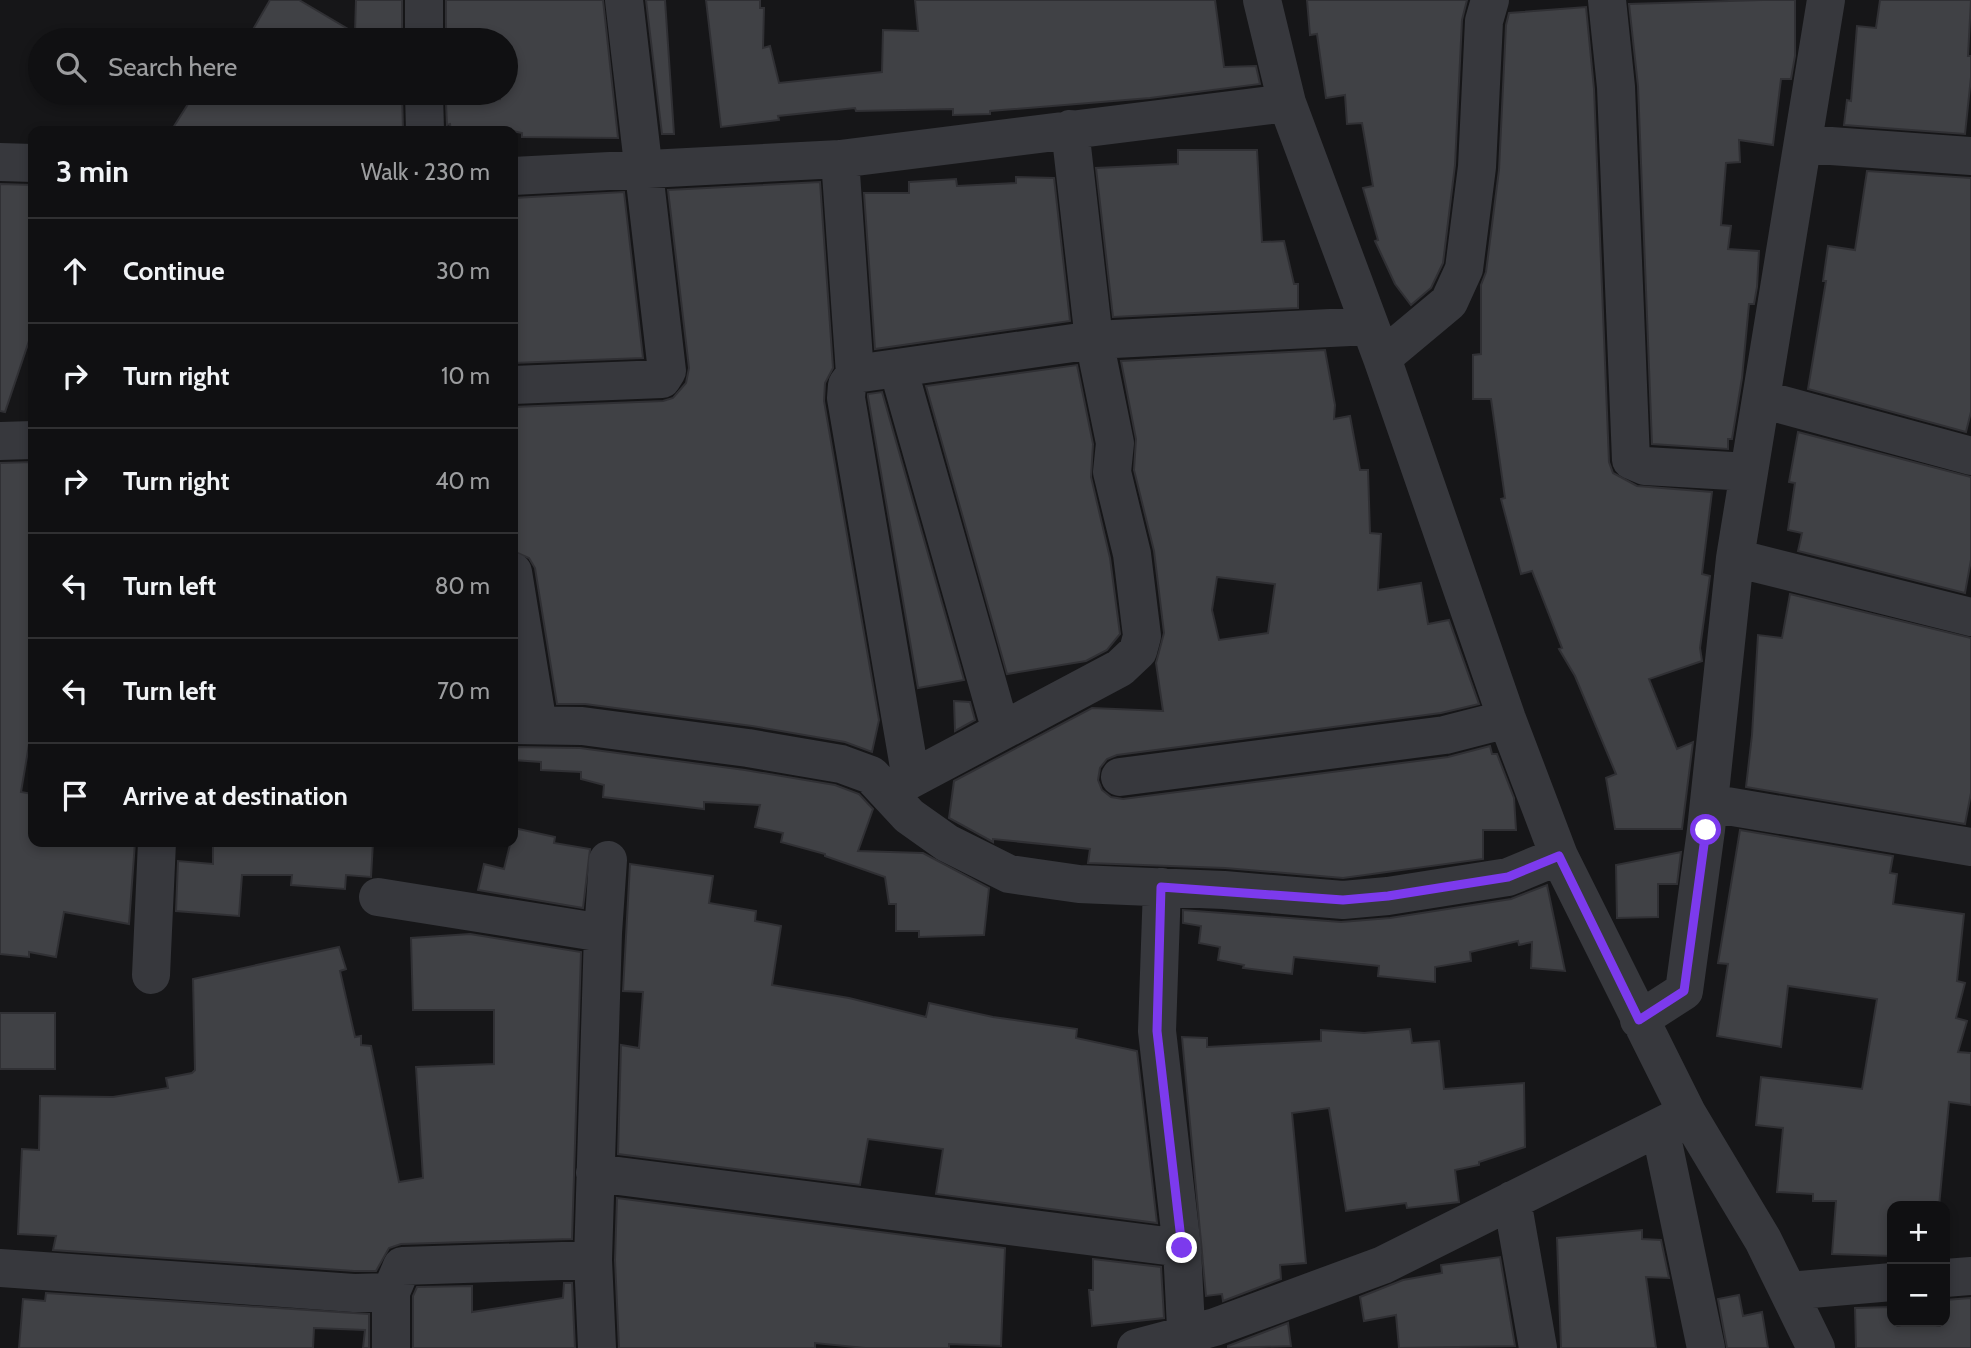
<!DOCTYPE html>
<html lang="en">
<head>
<meta charset="utf-8">
<style>
	body { margin:0; font-family:Cabin,sans-serif; background:#19191b; color:#f1f3f6 }
	.controls { position:absolute; right:21px; bottom:21px; display:grid; overflow:hidden; border-radius:14px; box-shadow:0 4px 10px #0003 }
	.controls button { width:63px; height:63px; display:grid; place-items:center; padding:0; border:0; border-bottom:2px solid #303032; background:#101012; color:#f1f3f6; font:35px sans-serif }
	.stop { position:absolute; width:21px; height:21px; margin:-16px; border:5px solid #7c3aed; border-radius:50%; background:#fff }
	.stop.end { background:#7c3aed; border-color:#fff; box-shadow:0 2px 7px #0008 }
	.list { margin:0; padding:0; list-style:none }
	h2 { display:flex; justify-content:space-between; align-items:center; height:91px; margin:0; padding:0 28px; font-size:30px }
	h2 small { font-size:23px; font-weight:400; color:#9c9d9f }
	.list li { display:grid; grid-template-columns:46px 1fr auto; gap:21px; align-items:center; box-sizing:border-box; height:105px; padding:0 28px; border-top:2px solid #303032 }
	.list b { display:block; font-size:26px; white-space:nowrap }
	.list em { font-size:23px; font-style:normal; color:#9c9d9f }
	.icon { flex:none; width:38px; height:38px; fill:none; stroke:currentColor; stroke-width:2; stroke-linecap:round; stroke-linejoin:round }
	.map { position:relative; flex:none; width:1971px; height:1348px; overflow:hidden }
	.search { position:absolute; background:#101012; box-shadow:0 4px 10px #0003; left:28px; top:28px; width:490px; height:77px; display:flex; align-items:center; gap:18px; box-sizing:border-box; padding:0 24px; border-radius:38px; color:#9c9d9f; font-size:26px }
	.panel { position:absolute; background:#101012; box-shadow:0 4px 10px #0003; left:28px; top:126px; width:490px; height:721px; border-radius:14px }
	.map>svg:first-child { display:block }
	.building { fill:#404145; stroke:#303034; stroke-width:2; fill-rule:evenodd }
	.lines { fill:none; stroke-linecap:round; stroke-linejoin:round }
	.minor { stroke:#37383d; stroke-width:38 }
	.route { stroke:#7c3aed; stroke-width:9 }
</style>
</head>
<body>
<div class="map">
<svg width="1971" height="1348" viewBox="0 0 1971 1348">
	<rect width="100%" height="100%" fill="#161618"/>
	<path class="building" d="M270,0H299L355,33L356,0H402V40H247Z
		M446,0H603L618,138L522,137V133L513,131H451L450,124L447,125L446,103L500,99V93H506V40L446,37Z
		M646,0H665L674,134H662Z
		M706,0H760V8H764L763,48L770,46L779,83L882,72L883,30L918,31L915,0H1215L1224,67L1256,66L1260,84L1150,98L990,111V114L953,115V109L856,111L855,108L778,116L779,120L721,127Z
		M1307,0H1467L1462,20L1455,165L1443,263L1431,288L1411,305L1395,284L1375,241L1378,240L1363,188L1373,186L1362,123L1347,124L1345,95L1326,98L1317,34L1310,35Z
		M1762,0H1795V56L1791,79H1781L1773,145L1739,140L1740,162L1726,163L1721,225L1731,226L1728,249L1759,251L1757,287L1754,304H1749L1742,378L1732,439H1728V449L1652,444L1638,86L1629,4Z
		M1880,0H1971L1968,56H1971V77L1965,134L1844,125L1847,100L1851,101L1857,26L1876,28Z
		M1586,7L1594,89L1609,462L1613,473L1637,486L1712,492L1702,574L1710,576L1700,648L1702,661L1649,679L1677,749L1693,742L1682,829H1615L1606,778L1616,774L1575,676L1559,649L1562,648L1532,571L1521,574L1501,499L1505,498L1491,399H1473V355L1481,354V285L1486,272L1499,170L1506,25L1509,13Z
		M195,93H402L403,131H171Z
		M1178,150H1257L1262,242L1284,241L1294,284H1298V308L1113,317L1096,168L1178,164Z
		M1867,171L1971,178V412L1966,432L1808,389L1826,281H1823L1828,246L1855,250Z
		M1016,177L1054,178L1070,321L875,349L864,193H909V182L956,179L957,186L1016,183Z
		M820,182L833,368L825,383L824,401L879,720L872,752L845,742L752,726L585,704H557L535,568L529,558L513,551V407L663,401L673,398L686,383L689,368L668,190Z
		M0,184L33,185V342L29,341L5,412L0,411Z
		M624,192L643,358L513,363V198Z
		M1325,350L1335,405L1334,419L1350,416L1360,470H1368L1370,533L1381,534L1378,590L1421,583L1428,624L1449,620L1479,704L1441,713L1117,755L1107,759L1100,768L1098,780L1102,790L1111,797L1123,799L1448,757L1490,746L1492,754H1497L1514,798L1516,830H1483V859L1343,878L1225,868L1088,863L1090,849L993,839V842L949,818L954,781L1092,708L1163,711L1156,663L1164,633L1154,551L1134,470L1136,439L1121,361ZM1217,577L1275,584L1268,633L1219,640L1212,610Z
		M1077,365L1093,444L1091,477L1110,558L1120,634L1107,650L1086,661L1007,674L926,386Z
		M882,392L964,680L918,688L868,397V394Z
		M1798,432L1971,477V560L1965,593L1798,551L1802,533L1788,530L1795,483L1789,482Z
		M33,462V721L21,792L33,794V842H135L129,924L64,912L56,957L29,952V957L0,954V463Z
		M1790,594L1971,638V793L1965,824L1746,787L1752,735L1758,635L1782,638Z
		M954,701L970,702L975,720L955,731Z
		M513,747L580,748L745,770L835,785L859,794L873,809L858,851L923,853L989,888L984,935L919,937V931H896V904H889L885,877L825,856V854L781,842L783,833L755,827L760,805L704,802V809L603,797L604,785L581,779V772L541,770V762L513,760Z
		M514,828L555,837L554,843L590,849L583,908L478,890L484,864L504,869Z
		M1740,830L1893,856L1890,873L1897,874L1893,904L1964,914L1957,981L1965,983L1956,1018L1967,1021L1958,1052L1971,1053V1105L1949,1102L1939,1206H1892V1256L1832,1254L1836,1201H1813V1194L1777,1192L1783,1128L1756,1125L1761,1077L1862,1089L1877,999L1788,986L1781,1047L1717,1036L1728,964L1718,963Z
		M213,842H373L371,877L346,875L345,889L291,885L292,875H242L239,916L176,911L178,861L213,864Z
		M1681,852L1677,884H1658V917L1617,918L1616,865Z
		M630,864L713,876L709,903L756,911L755,921L781,926L772,985L849,998L926,1017L929,1003L993,1017L1077,1029L1076,1038L1137,1051L1157,1223L936,1194L943,1149L868,1139L860,1185L618,1154L621,1045L639,1048L643,992L623,991Z
		M1547,885L1565,971L1531,968L1532,942L1519,945L1518,941L1470,952L1471,961L1435,967V982L1378,976L1379,966L1294,957L1292,974L1243,968L1244,965L1218,960L1220,947L1199,943L1201,926L1183,923V910L1341,922L1390,918L1511,899Z
		M470,934L581,952L572,1239L401,1244L389,1248L376,1271H354L53,1250L56,1236L18,1234L22,1149L39,1150L40,1096L113,1097L168,1088L166,1078L192,1073L195,1070L193,979L339,947L346,969L340,971L355,1037L361,1036V1045L371,1046L399,1182L423,1178L416,1067L494,1064V1010H413L411,938Z
		M0,1013H55V1069H0Z
		M1410,1029L1412,1043L1439,1041L1444,1089L1524,1083L1525,1147L1479,1162V1165L1455,1170L1459,1202L1407,1208L1406,1203L1346,1211L1329,1108L1292,1113L1306,1263L1280,1265L1281,1279L1223,1301L1222,1294L1206,1296L1182,1037L1207,1038V1047L1321,1041V1030L1364,1033Z
		M617,1198L1005,1248L1001,1346L949,1344V1348H865L815,1343V1348H619L615,1260Z
		M1642,1230V1239L1661,1240L1669,1278L1646,1277L1656,1348H1561L1557,1238Z
		M1500,1257L1515,1346L1399,1348L1396,1315L1364,1321L1360,1297L1403,1280L1442,1273L1441,1265Z
		M1093,1259L1161,1267L1164,1318L1092,1326L1089,1290H1093Z
		M564,1283H572L575,1348H413V1296L417,1287L472,1286V1312L563,1298Z
		M46,1293L369,1314V1348H363L365,1330L314,1328L313,1348H19L23,1299L45,1301Z
		M1739,1295L1743,1316L1762,1312L1768,1348H1727L1718,1299Z
		M1971,1298V1348H1856L1855,1308L1892,1307V1322H1945V1300Z
		M1288,1323L1291,1346L1228,1348V1346Z"/>
	<g class="lines">
		<path class="minor" d="M424,0V40
			M1262,0L1287,103L1382,358L1507,719L1559,856L1687,1113L1763,1240L1816,1348
			M1607,0L1616,87L1631,460L1645,466L1749,472
			M424,93L425,131
			M1803,144L1971,156
			M840,159L855,374L847,385L846,398L911,779
			M0,162L33,163
			M513,176L840,159L1287,103
			M1382,358L1449,302L1464,269L1477,167L1484,21L1490,0
			M898,368L1001,731
			M855,374L1094,340L1370,326
			M513,385L662,379L667,371L624,0
			M1761,399L1971,456
			M0,441L33,440
			M1735,558L1971,617
			M513,572L538,725
			M513,725L582,726L748,748L841,764L871,775L909,816L947,843L1009,874L1079,884L1224,890L1343,900L1388,896L1508,877L1559,856
			M1120,777L1445,735L1507,719
			M889,791L1120,668L1138,651L1142,636L1132,554L1112,472L1115,443L1094,340L1070,129
			M1709,803L1971,847
			M1162,887L1157,1031L1182,1248
			M378,897L603,933
			M151,975L157,842
			M1639,1020L1684,991L1706,830L1735,558L1826,0
			M1660,1128L1706,1348
			M595,1173L1182,1248L1187,1348
			M1512,1200L1538,1348
			M0,1268L354,1293L391,1292
			M1945,1278L1971,1276
			M1788,1291L1892,1282
			M391,1348V1292L402,1266L593,1260
			M597,1348L593,1260L603,933L608,860
			M1136,1348L1215,1327L1383,1265L1687,1113"/>
	</g>
	<g class="lines">
		<path class="route" d="M1182,1248L1157,1031L1161,887L1343,900L1388,896L1508,877L1559,856L1639,1020L1684,991L1706,830"/>
	</g>
</svg>
<div class="controls">
<button>+</button>
<button>−</button>
</div>
<div class="stop" style="left:1706px;top:830px"></div>
<div class="stop end" style="left:1182px;top:1248px"></div>
<div class="search"><svg class="icon" aria-label="search" viewBox="0 0 24 24"><circle cx="10" cy="10" r="6"/><path d="M15 15l6 6"/></svg>Search here</div>
<section class="panel">
<h2>3 min<small>Walk · 230 m</small></h2>
<ul class="list">
<li><svg class="icon" aria-label="ahead" viewBox="0 0 24 24"><path d="M12 20V5M6 11l6-6 6 6"/></svg><div><b>Continue</b></div><em>30 m</em></li>
<li><svg class="icon" aria-label="right" viewBox="0 0 24 24"><path d="M7 20v-9h11M14 6l5 5-5 5"/></svg><div><b>Turn right</b></div><em>10 m</em></li>
<li><svg class="icon" aria-label="right" viewBox="0 0 24 24"><path d="M7 20v-9h11M14 6l5 5-5 5"/></svg><div><b>Turn right</b></div><em>40 m</em></li>
<li><svg class="icon" aria-label="left" viewBox="0 0 24 24"><path d="M17 20v-9H6M10 6l-5 5 5 5"/></svg><div><b>Turn left</b></div><em>80 m</em></li>
<li><svg class="icon" aria-label="left" viewBox="0 0 24 24"><path d="M17 20v-9H6M10 6l-5 5 5 5"/></svg><div><b>Turn left</b></div><em>70 m</em></li>
<li><svg class="icon" aria-label="arrive" viewBox="0 0 24 24"><path d="M6 21V4h12l-3 4 3 4H6"/></svg><div><b>Arrive at destination</b></div></li>
</ul>
</section>
</div>
</body>
</html>
